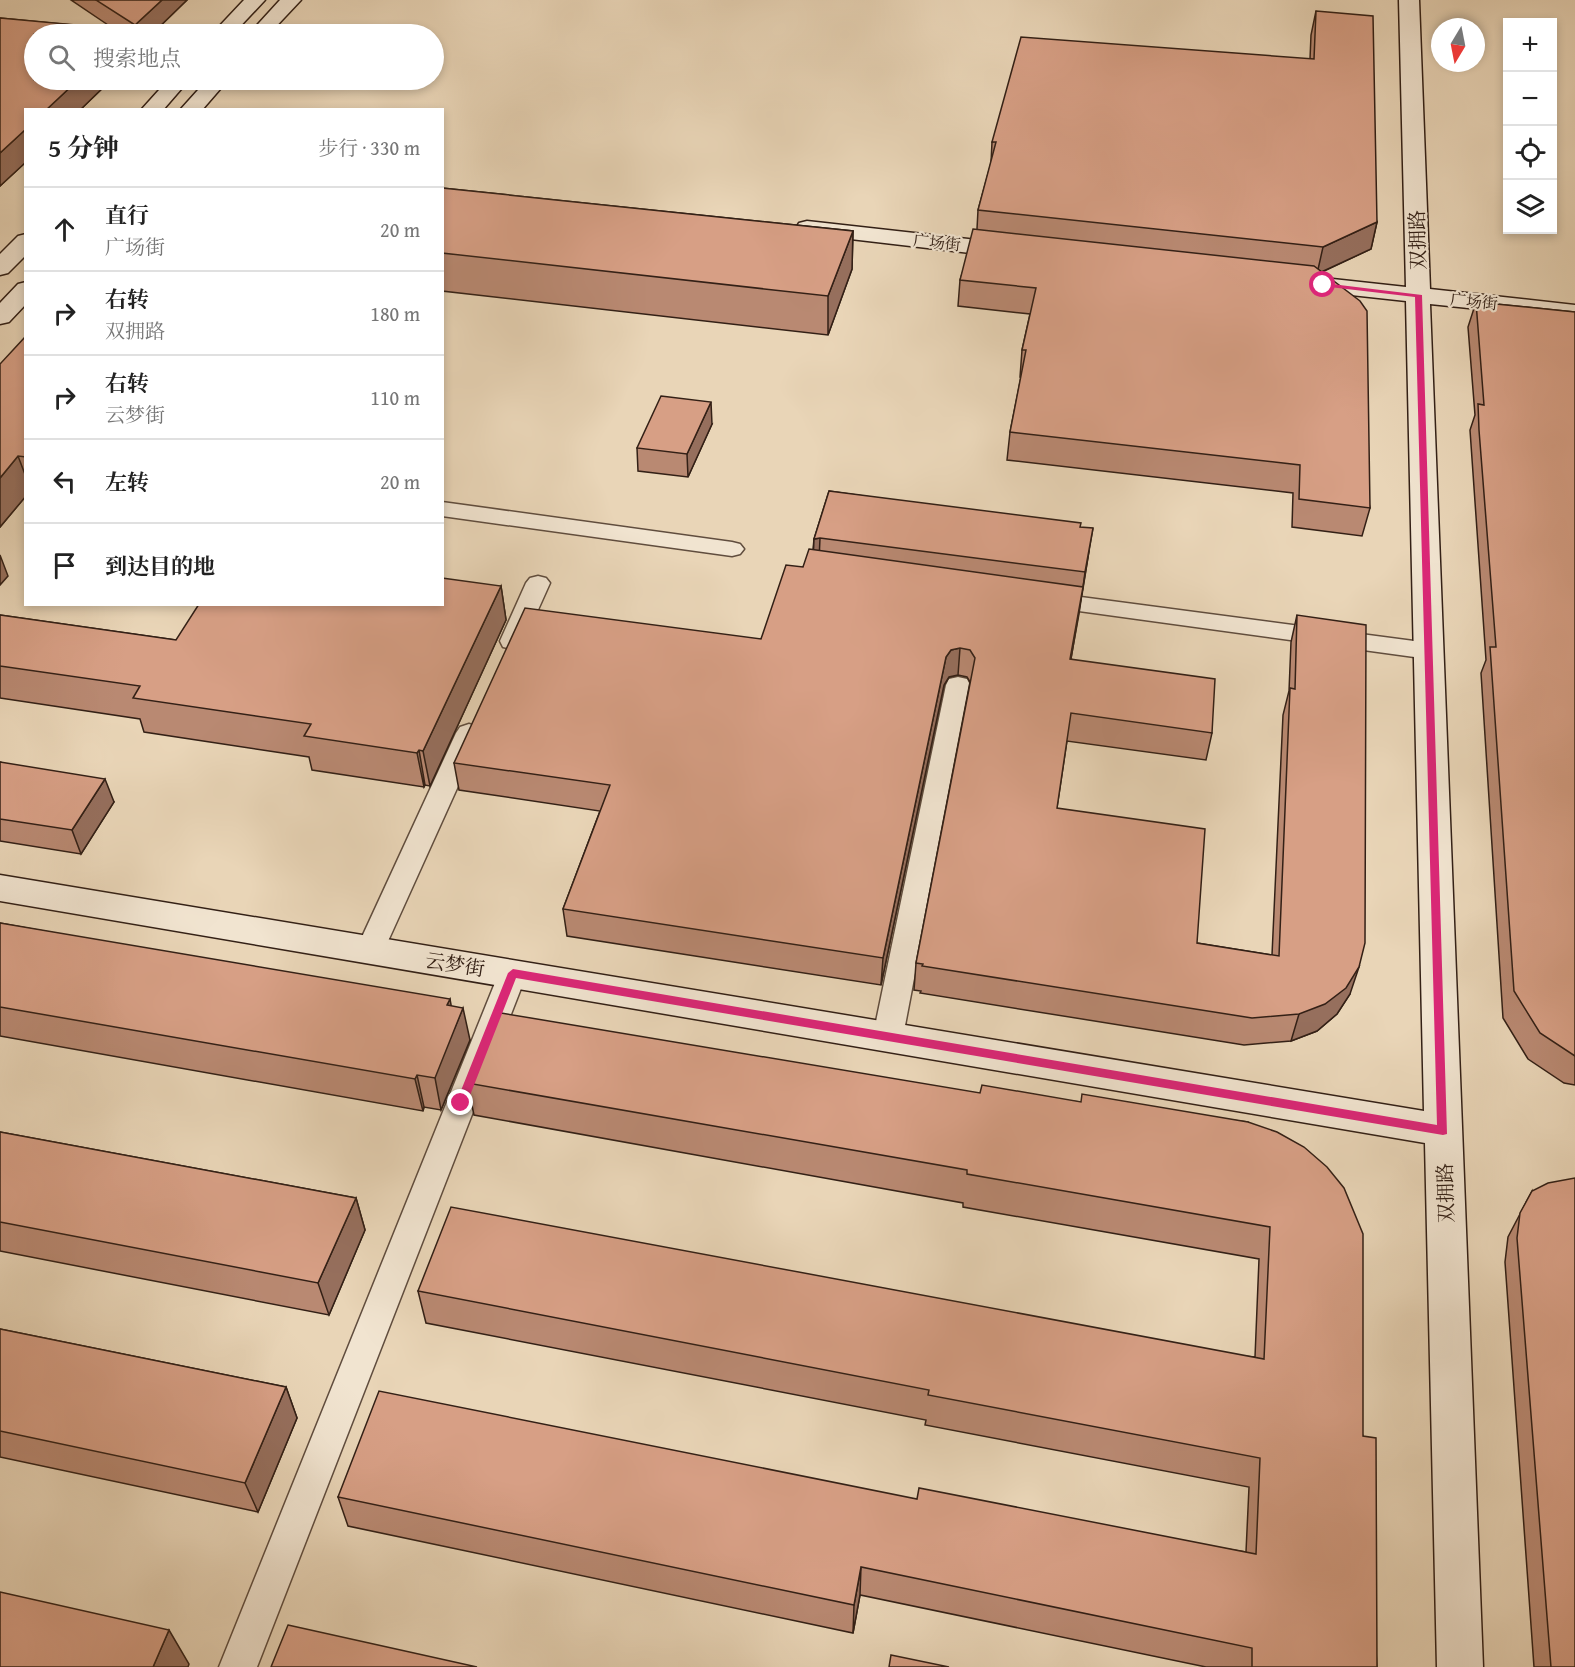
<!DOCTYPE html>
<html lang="zh">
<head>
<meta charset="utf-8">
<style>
	body { margin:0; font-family:"Gentium Book Plus","Noto Serif SC",serif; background:#f2f2f2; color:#222 }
	.controls { position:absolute; right:18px; top:18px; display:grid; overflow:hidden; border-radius:0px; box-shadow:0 3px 9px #0003 }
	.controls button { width:54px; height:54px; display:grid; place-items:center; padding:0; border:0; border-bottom:2px solid #e0e0e0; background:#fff; color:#222; font:30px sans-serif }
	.compass { position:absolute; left:1431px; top:18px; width:54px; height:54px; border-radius:50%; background:#fff; box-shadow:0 3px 9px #0003; rotate:190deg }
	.stop { position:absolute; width:18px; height:18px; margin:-14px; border:4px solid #db2777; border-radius:50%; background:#fff }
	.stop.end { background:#db2777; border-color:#fff; box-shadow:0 2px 6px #0008 }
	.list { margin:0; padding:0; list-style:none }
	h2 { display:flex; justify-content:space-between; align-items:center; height:78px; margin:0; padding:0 24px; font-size:26px }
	h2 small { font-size:20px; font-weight:400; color:#767676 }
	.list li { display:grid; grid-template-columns:39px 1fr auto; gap:18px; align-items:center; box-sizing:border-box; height:84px; padding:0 24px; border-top:2px solid #e0e0e0 }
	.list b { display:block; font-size:22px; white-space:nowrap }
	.list p { margin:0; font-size:20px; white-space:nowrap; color:#767676 }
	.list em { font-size:20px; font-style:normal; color:#767676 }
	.icon { flex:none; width:33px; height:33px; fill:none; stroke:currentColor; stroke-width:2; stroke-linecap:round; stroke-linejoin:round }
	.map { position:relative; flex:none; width:1575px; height:1667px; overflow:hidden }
	.search { position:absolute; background:#fff; box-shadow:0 3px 9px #0003; left:24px; top:24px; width:420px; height:66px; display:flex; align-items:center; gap:15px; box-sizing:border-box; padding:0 21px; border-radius:33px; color:#767676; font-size:22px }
	.panel { position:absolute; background:#fff; box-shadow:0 3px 9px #0003; left:24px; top:108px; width:420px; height:498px; border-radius:0px }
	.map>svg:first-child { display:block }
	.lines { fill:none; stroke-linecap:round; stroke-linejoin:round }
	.lane-casing { stroke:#604d3e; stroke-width:3 }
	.secondary-casing { stroke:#332016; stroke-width:3 }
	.lane { fill:#f1e4d0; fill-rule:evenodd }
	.secondary { fill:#f1e4d0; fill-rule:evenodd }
	.wall { fill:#b98972; stroke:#332016; stroke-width:1.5 }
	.shaded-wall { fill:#966f5d; stroke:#332016; stroke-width:1.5 }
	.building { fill:#d79f85; stroke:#332016; stroke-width:1.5 }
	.route { fill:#db2777 }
	.labels { text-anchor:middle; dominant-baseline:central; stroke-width:4.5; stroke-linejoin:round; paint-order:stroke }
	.far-street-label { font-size:16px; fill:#332016; stroke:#f1e4d0 }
	.street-label { font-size:20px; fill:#332016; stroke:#f1e4d0 }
</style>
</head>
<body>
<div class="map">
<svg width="1575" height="1667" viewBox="0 0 1575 1667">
	<rect width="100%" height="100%" fill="#e9d5b7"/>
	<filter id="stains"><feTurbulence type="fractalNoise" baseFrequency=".00333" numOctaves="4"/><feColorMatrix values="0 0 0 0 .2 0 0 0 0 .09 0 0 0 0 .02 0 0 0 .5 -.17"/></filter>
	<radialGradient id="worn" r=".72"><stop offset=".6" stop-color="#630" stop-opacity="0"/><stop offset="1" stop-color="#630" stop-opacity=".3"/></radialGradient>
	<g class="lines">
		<g class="lane-casing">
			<path id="lane" d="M442,502L732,542L740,544L744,549L740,554L732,556L442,516Z
				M538,576L546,578L550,583L524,641L521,647L512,649L503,647L500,641L526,583L530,578Z
				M1043,592L1429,643L1438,645L1441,651L1438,657L1429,659L1035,605L1031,600L1035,595Z
				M958,677L967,679L970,685L903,1036L899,1044L888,1048L877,1044L873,1036L946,685L949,679Z
				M469,724L478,727L482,733L384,950L380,958L370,961L360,958L356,950L456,733L460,727Z
				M513,962L523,965L527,973L257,1667H219L499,973L503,965Z"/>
		</g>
		<g class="secondary-casing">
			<path id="secondary" d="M244,0H265L233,34H212Z
				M280,0H301L269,34H249Z
				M1399,0H1419L1430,289L1575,305V319L1430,304L1483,1667H1437L1425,1143L0,901V875L1424,1111L1406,301L1296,289L1288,287L1284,282L1288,277L1296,275L1406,287Z
				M168,80H189L163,110H141Z
				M207,80H228L202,110H180Z
				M807,221L1013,244L1021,246L1025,251L1021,256L1013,258L799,233L796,228L799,223Z
				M26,234V255L8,273L0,275V254L18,236Z
				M26,282V304L9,322L0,324V303L18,284Z"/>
		</g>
		<use href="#lane" class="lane"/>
		<use href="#secondary" class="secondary"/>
	</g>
	<path class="wall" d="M71,0H187L152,34H34V80H111L80,110H26V162L0,186V18L114,29Z
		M1316,11L1377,222L1371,249L1322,272L1370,508L1362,536L1292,527L1293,493L1007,460L1010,432L1021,377H1020L1022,350L1030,314L958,306L960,280L977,229L978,210L991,163L992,142L1310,59L1311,35Z
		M442,188L853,231L852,269L828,335L442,291Z
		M1476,302L1575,312V1085L1564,1083L1528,1059L1503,1018L1481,673L1486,660L1470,430L1475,415L1468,327Z
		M26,336V496L0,527Z
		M712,424L688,477L638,471L637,448Z
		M829,491L1080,527L1089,551L1071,659L1212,733L1206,760L1067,741L1057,808L1197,943L1272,955L1283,715L1289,691L1291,642L1297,615L1350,994L1337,1014L1317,1031L1291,1041L1244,1045L920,993L921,991L914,990L916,963L970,682L967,677L958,675L949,677L944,685L881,985L567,936L563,909L600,811L459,790L454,763L761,639L813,550L814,539Z
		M501,586L506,620L430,786L425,785L424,787L312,770L309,757L144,732L140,719L0,698V615L176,640Z
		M0,762L114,802L81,854L0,841Z
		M0,923L451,1006L470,1040L441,1110L424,1107L423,1111L0,1036Z
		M467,1083L980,1093L1081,1102L1248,1122L1363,1436L1377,1667H1206L860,1595L853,1633L348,1526L338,1497L917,1499L1246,1552L1249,1487L925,1425L926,1420L426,1323L418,1291L1255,1357L1259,1259L963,1207V1203L474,1115Z
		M0,1132L356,1198L365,1230L329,1315L0,1251Z
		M1532,1191L1575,1667H1534L1505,1262L1508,1237Z
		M0,1329L286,1387L297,1418L258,1512L0,1457Z"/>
	<path class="shaded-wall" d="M162,0H187L152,34H138L135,25Z
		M78,80H111L80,110H46Z
		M26,129V162L0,186V153Z
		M1377,222L1371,249L1317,274L1323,247Z
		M853,231L852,269L828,335V296Z
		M711,402L712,424L688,477L687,454Z
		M18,456L26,477V496L0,527V478Z
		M1093,528L1089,551L1082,595L1085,572Z
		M820,538L819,561L813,562L814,539Z
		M0,555L8,576L0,585Z
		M501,586L506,620L430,786L423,751Z
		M1083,587L1079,614L1066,686L1070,659Z
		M960,648L958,675L949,677L944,685L881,985L883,958L946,657L951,650Z
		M419,750L425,785L424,787L417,753Z
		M105,779L114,802L81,854L72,830Z
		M1359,967L1350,994L1337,1014L1317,1031L1291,1041L1299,1014Z
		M450,999L455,1027L463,1008L470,1040L441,1110L435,1078L447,1005Z
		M417,1075L424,1107L423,1111L415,1079Z
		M356,1198L365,1230L329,1315L318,1283Z
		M286,1387L297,1418L258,1512L245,1483Z
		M861,1567L860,1595L853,1633L854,1605Z
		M169,1630L189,1664L188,1667H153Z"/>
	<path class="building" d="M96,0H162L135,25Z
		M1316,11L1373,16L1377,222L1323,247L978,210L996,142H992L1021,37L1314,59Z
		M0,18L131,30L126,34H34V80H78L46,110H26V129L0,153Z
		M442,188L853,231L828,296L442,253Z
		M973,229L1314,266L1360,301L1367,311L1370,508L1299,499L1300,465L1010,432L1026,350H1022L1036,288L960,280Z
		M1476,302L1575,312V1056L1540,1033L1514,991L1490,647H1496L1479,430L1478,404L1484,405Z
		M26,336V457L18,456L0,478V364Z
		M661,396L711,402L687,454L637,448Z
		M829,491L1081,523L1080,527L1093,528L1085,572L820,538L814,539Z
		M809,549L1083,587L1070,659L1215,679L1212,733L1071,713L1057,808L1205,829L1197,943L1279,956L1290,688L1295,689L1297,615L1366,625L1365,943L1359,967L1346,988L1325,1004L1299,1014L1252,1018L922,966L923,964L916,963L975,658L970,650L960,648L951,650L946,657L883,958L563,909L610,785L454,763L525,608L761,639L786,565L803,567Z
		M442,578L501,586L423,751L419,750L417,753L304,736L311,724L133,698L140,686L0,666V615L176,640L199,604H442Z
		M0,762L105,779L72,830L0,819Z
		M0,923L450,999L447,1005L463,1008L435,1078L417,1075L415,1079L0,1007Z
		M495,1012L980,1093L982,1085L1081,1102L1082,1094L1248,1122L1277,1132L1304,1147L1327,1167L1344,1188L1363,1234V1436L1376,1438L1377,1667H1252V1648L861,1567L854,1605L338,1497L379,1391L917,1499L919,1488L1256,1554L1260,1458L928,1395L929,1390L418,1291L451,1207L1264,1359L1270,1227L967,1174V1170L467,1083Z
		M0,1132L356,1198L318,1283L0,1222Z
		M1575,1178V1667H1551L1517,1238L1520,1213L1532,1191L1548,1183Z
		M0,1329L286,1387L245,1483L0,1431Z
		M0,1592L169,1630L153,1667H0Z
		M288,1625L477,1667H271Z
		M891,1655L949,1667H889Z"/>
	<path class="route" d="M1323,283L1422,295L1447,1134L1443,1135L516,978L467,1103L461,1108L457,1107L456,1103L508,973L513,969L1437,1125L1415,297L1321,286Z"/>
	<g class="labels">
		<g class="far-street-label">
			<text transform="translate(937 242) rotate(6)">广场街</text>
			<text transform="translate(1474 301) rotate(6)">广场街</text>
		</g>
		<g class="street-label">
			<text transform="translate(1417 240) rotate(-92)">双拥路</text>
			<text transform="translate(455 964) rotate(9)">云梦街</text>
			<text transform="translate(1445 1193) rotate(-92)">双拥路</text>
		</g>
	</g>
	<rect width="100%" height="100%" filter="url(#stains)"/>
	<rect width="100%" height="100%" fill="url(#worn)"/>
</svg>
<div class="controls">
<button>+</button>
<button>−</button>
<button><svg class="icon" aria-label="locate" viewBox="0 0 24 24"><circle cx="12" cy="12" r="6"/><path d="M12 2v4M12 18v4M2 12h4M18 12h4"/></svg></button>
<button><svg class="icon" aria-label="layers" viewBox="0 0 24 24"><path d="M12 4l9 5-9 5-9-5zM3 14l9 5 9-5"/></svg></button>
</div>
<svg class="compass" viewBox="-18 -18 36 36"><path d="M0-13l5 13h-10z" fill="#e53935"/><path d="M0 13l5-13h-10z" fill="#767676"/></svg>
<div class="stop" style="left:1323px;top:285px"></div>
<div class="stop end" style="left:461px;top:1103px"></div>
<div class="search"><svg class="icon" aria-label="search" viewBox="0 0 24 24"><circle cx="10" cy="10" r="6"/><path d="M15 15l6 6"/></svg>搜索地点</div>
<section class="panel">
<h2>5 分钟<small>步行 · 330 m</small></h2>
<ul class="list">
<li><svg class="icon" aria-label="ahead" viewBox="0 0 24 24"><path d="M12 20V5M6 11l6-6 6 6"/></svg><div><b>直行</b><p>广场街</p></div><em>20 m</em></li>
<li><svg class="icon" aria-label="right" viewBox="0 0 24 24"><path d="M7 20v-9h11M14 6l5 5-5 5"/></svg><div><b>右转</b><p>双拥路</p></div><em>180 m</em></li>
<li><svg class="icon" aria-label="right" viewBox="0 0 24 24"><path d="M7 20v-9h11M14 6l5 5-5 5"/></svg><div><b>右转</b><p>云梦街</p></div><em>110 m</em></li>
<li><svg class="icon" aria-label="left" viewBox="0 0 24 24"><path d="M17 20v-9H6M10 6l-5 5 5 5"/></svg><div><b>左转</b></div><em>20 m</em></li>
<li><svg class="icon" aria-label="arrive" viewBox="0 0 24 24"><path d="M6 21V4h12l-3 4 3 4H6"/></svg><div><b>到达目的地</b></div></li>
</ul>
</section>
</div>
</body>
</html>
